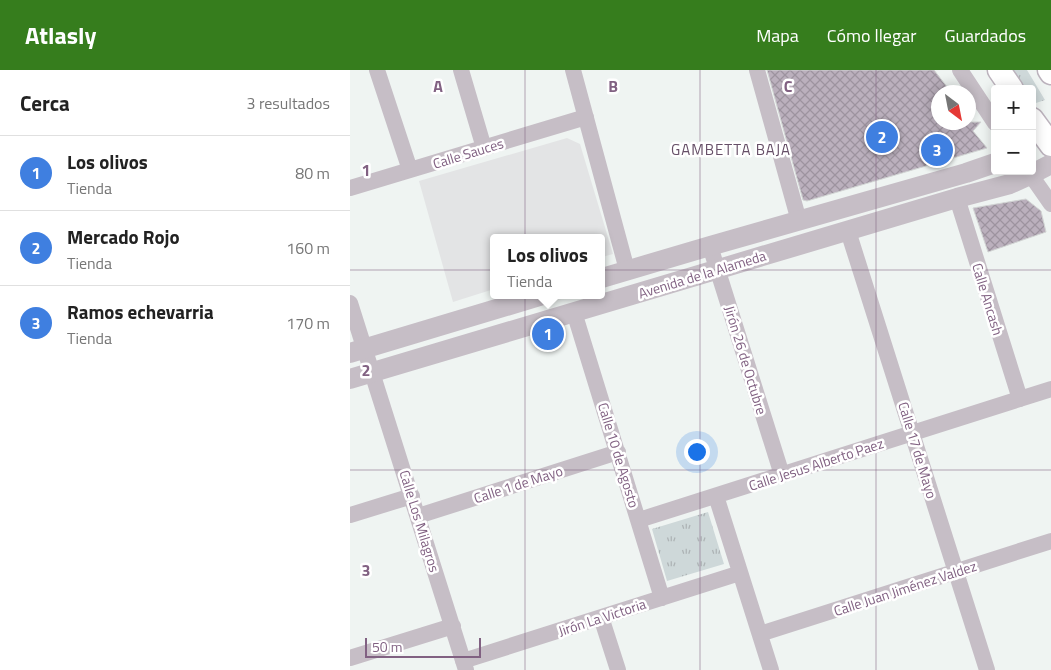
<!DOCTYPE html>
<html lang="es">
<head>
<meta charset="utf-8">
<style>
	body { margin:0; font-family:"Titillium Web",sans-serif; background:#f2f2f2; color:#222 }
	.controls { position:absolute; right:15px; top:15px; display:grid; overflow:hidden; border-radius:5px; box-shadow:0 2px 12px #0003 }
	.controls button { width:45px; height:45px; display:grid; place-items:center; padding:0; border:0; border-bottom:1px solid #e0e0e0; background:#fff; color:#222; font:25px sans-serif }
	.compass { position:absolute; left:581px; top:15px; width:45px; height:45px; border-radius:50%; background:#fff; box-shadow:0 2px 12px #0003; rotate:148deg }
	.scale { position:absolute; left:15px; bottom:12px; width:116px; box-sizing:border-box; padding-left:5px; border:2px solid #816182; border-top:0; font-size:14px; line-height:18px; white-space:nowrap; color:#816182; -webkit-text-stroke:4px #fff; paint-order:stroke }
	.you { position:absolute; left:346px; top:381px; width:18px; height:18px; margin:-12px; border:4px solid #fff; border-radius:50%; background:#1a73e8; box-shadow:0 0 0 8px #1a73e833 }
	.badge { display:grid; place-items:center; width:32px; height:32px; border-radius:50%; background:#367d1d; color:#fff; font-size:16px; font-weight:700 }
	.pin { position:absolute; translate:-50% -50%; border:2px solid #fff; box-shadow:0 1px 5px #0006 }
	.popup { position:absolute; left:140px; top:164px; width:115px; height:65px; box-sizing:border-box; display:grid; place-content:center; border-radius:5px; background:#fff; filter:drop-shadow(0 1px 4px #0005); font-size:16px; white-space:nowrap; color:#767676 }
	.popup b { font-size:19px; color:#222 }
	.popup::after { content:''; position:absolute; left:50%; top:100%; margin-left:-10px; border:10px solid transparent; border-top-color:#fff }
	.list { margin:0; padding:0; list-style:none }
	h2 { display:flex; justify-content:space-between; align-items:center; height:65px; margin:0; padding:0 20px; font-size:21px }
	h2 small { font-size:16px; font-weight:400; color:#767676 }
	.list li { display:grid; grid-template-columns:32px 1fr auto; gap:15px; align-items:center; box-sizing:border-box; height:75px; padding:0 20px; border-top:1px solid #e0e0e0 }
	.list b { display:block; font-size:19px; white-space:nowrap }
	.list p { margin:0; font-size:16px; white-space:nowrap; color:#767676 }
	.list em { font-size:16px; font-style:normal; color:#767676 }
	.map { position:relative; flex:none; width:701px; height:600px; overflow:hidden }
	header { display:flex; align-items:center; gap:30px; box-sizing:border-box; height:70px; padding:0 25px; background:#367d1d; color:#fff }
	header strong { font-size:24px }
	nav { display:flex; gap:28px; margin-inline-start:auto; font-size:18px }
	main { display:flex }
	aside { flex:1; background:#fff }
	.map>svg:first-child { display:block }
	.built { fill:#e3e4e5 }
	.grass { fill:url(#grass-tufts) }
	.building { fill:url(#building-cross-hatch); stroke:#d2d5d4 }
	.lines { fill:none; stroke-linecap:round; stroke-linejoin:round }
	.secondary-casing { stroke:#bcb3bd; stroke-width:25 }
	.minor { stroke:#c6bec6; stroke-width:16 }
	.tertiary { stroke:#c6bec6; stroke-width:20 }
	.secondary { stroke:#fff; stroke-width:22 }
	.grid { fill:none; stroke:#816182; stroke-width:1; stroke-opacity:0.55 }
	.labels { text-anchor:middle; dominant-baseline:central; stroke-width:5; stroke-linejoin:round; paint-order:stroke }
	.street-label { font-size:14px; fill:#816182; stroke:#fff }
	.neighbourhood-label { font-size:15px; letter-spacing:1px; fill:#664f67; stroke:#fff }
	.grid-label { font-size:16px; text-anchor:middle; font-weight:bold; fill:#816182; stroke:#fff; stroke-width:5; stroke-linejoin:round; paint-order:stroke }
</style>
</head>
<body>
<header>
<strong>Atlasly</strong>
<nav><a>Mapa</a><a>Cómo llegar</a><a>Guardados</a></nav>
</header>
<main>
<aside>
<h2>Cerca<small>3 resultados</small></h2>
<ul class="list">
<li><span class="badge" style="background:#3f7fe0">1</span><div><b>Los olivos</b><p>Tienda</p></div><em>80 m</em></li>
<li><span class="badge" style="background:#3f7fe0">2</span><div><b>Mercado Rojo</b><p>Tienda</p></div><em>160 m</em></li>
<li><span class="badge" style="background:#3f7fe0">3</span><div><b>Ramos echevarria</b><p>Tienda</p></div><em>170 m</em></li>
</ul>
</aside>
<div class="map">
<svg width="701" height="600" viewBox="0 0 701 600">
	<defs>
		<pattern id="grass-tufts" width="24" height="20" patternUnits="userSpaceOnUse" patternTransform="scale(1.25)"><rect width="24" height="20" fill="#ced8d9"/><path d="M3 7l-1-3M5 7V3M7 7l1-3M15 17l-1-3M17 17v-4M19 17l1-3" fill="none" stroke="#adb3b5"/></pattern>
		<pattern id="building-cross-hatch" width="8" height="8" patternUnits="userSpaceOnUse" patternTransform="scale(1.25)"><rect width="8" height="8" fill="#bbb0bd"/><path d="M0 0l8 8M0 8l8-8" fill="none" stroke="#9d939f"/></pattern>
	</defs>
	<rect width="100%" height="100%" fill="#eff4f2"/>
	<path class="built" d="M217,68L230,74L263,184L252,187V168H144V219L103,232L69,111Z"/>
	<path class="grass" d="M658,0H677L695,30L683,34L682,19H672Z
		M358,442L374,494L317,511L302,459Z"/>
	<path class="building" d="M417,0H584L601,22H588V52H631L623,61L637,78L457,131L453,130Z
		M676,129L691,141L696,162L638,182L623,138Z"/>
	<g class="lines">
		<g class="secondary-casing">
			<path id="secondary" d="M649,0L662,19
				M699,0L701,3
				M682,49L701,75"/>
		</g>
		<path class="minor" d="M27,0L60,100
			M111,0L134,78
			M223,0L277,200
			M407,0L449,151
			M610,0L645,53
			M678,101L701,134
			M0,118L236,47
			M607,128L670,329
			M498,161L637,600
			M360,176L432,405
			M0,233L116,600
			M224,242L312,528
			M366,426L421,600
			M0,445L62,426
			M68,446L268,382
			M289,450L701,319
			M251,547L268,600
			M410,564L701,471
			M0,588L103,556
			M113,591L390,503"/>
		<path class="tertiary" d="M252,208L360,176L616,103L645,93
			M0,283L193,225
			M0,309L607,128L660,114L680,105L701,94"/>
		<use href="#secondary" class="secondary"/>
	</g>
	<path class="grid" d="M175,0V600M350,0V600M526,0V600M0,200H701M0,400H701"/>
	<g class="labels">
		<g class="street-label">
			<text transform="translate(118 83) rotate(-17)">Calle Sauces</text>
			<text transform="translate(352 204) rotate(-17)">Avenida de la Alameda</text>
			<text transform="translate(638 229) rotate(73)">Calle Ancash</text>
			<text transform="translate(396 290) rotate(73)">Jirón 26 de Octubre</text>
			<text transform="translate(568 380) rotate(73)">Calle 17 de Mayo</text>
			<text transform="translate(269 385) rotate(73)">Calle 10 de Agosto</text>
			<text transform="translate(466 394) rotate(-18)">Calle Jesus Alberto Paez</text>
			<text transform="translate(168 414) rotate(-18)">Calle 1 de Mayo</text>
			<text transform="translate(70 451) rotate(73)">Calle Los Milagros</text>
			<text transform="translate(555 518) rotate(-18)">Calle Juan Jiménez Valdez</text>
			<text transform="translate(252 547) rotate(-18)">Jirón La Victoria</text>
		</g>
		<g class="neighbourhood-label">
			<text x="381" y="79">GAMBETTA BAJA</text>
		</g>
	</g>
	<g class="grid-label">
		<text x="88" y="22">A</text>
		<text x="263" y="22">B</text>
		<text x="438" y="22">C</text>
		<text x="16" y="106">1</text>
		<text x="16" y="306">2</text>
		<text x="16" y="506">3</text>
	</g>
</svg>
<div class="controls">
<button>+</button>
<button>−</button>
</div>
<svg class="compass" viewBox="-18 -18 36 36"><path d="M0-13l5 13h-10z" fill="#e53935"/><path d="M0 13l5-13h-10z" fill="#767676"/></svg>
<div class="scale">50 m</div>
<div class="you"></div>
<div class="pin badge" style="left:198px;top:264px;background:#3f7fe0">1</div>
<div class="popup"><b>Los olivos</b>Tienda</div>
<div class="pin badge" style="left:532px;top:67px;background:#3f7fe0">2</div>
<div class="pin badge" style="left:587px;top:80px;background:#3f7fe0">3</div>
</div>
</main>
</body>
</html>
